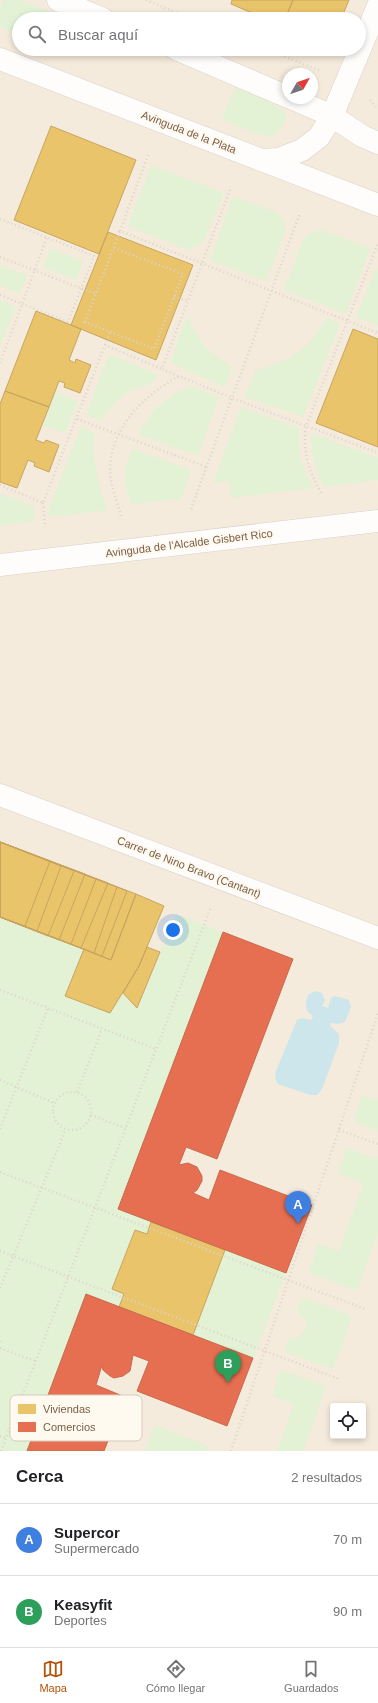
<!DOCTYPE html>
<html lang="es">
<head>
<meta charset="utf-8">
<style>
	body { margin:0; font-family:Arial,sans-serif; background:#f6f6f6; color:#202124 }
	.controls { position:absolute; right:12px; bottom:12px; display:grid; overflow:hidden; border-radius:4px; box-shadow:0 2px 6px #0003 }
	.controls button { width:36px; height:36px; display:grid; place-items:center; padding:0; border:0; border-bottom:1px solid #e0e0e0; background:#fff; color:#202124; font:20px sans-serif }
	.compass { position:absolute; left:282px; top:68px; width:36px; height:36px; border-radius:50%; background:#fff; box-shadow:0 2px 6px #0003; rotate:50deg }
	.you { position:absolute; left:173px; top:930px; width:14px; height:14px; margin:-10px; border:3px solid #fff; border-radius:50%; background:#1a73e8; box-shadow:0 0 0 6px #1a73e833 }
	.badge { display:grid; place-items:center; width:26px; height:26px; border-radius:50%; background:#b45309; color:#fff; font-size:13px; font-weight:700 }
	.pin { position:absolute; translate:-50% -33px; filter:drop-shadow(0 1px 2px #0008) }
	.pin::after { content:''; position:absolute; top:21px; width:14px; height:12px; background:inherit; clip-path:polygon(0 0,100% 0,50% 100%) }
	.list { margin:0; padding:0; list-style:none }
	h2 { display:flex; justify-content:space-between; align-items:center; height:52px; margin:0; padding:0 16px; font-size:17px }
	h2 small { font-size:13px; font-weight:400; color:#757577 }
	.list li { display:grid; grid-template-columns:26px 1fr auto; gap:12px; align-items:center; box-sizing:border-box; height:72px; padding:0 16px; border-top:1px solid #e0e0e0 }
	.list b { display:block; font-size:15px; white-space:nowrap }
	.list p { margin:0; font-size:13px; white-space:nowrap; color:#757577 }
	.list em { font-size:13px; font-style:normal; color:#757577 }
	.icon { flex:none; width:22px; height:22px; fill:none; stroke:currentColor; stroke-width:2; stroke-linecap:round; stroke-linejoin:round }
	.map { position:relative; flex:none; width:378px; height:1451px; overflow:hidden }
	.search { position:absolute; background:#fff; box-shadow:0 2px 6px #0003; left:12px; right:12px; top:12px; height:44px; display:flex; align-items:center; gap:10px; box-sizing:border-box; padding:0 14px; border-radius:22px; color:#757577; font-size:15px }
	.sheet { height:196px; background:#fff }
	nav { display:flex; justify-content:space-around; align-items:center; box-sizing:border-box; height:56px; border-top:1px solid #e0e0e0; background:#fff; font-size:11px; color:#757577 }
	nav a { display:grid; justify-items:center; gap:2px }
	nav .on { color:#b45309 }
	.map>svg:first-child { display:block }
	.residential { fill:#f5ebdc; fill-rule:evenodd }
	.green { fill:#e3f1d5 }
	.water { fill:#cce6eb }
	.homes { fill:#e9c46a; stroke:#c8a560 }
	.shops { fill:#e76f51; stroke:#c76a4e }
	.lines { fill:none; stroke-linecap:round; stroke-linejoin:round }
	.street-casing { stroke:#d8d1ca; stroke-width:23 }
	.secondary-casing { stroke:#d8d1c8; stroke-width:23 }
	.path { stroke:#dcd4cd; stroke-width:2.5; stroke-dasharray:1 3; stroke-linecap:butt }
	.street { stroke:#fefdfc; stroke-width:22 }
	.secondary { stroke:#fefdfc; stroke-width:22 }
	.labels { text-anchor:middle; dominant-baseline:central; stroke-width:4; stroke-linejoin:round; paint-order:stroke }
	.street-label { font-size:11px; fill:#7b5d48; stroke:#fffaef }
	.key { fill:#fffaef; stroke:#d7cbbd; stroke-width:1 }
	.key-label { font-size:11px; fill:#7b5d48 }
</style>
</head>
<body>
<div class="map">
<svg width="378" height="1451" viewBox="0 0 378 1451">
	<rect width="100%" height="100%" fill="#f8f4ec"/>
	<path class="residential" d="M0,0H378V1451H0ZM19,19H359V49H19ZM288,74H312V98H288ZM333,1406H363V1436H333Z"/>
	<path class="green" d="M3,0H21L67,19H19V35L0,27V7Z
		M235,88C252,95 272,100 286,114C281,154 244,128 222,118Z
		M151,165L224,193L203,242L188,250L128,226Z
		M233,196L276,212L285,222V233L266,281L210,260Z
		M322,230L370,248L346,314L284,290L303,239L312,232Z
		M50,249L83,261L76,280L43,267Z
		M0,265L27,275L20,293L0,286Z
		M376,268L378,269V326L356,317Z
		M0,300L16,307L0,347Z
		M187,315C198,340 207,353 232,366L225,387L170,363Z
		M327,318L340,324L303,417L245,397L256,370C290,362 309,349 327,318Z
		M109,354L158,375C149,387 144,385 132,390C119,396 109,410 100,420L86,415Z
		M191,386L219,397L198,456L139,435C150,409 166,397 191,386Z
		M55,392L78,401L65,433L42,425Z
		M241,407L299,428L300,459L313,488L231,498L229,481L213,483Z
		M81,427L95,433C92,460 98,486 108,510L49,517V508Z
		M311,433L378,458V480L323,487C316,469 311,453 311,433Z
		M133,449L191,470L181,499L131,504C124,483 121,469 133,449Z
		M0,493L33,506L35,521L0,525Z
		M176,914L223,932L118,1209L286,1273L253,1358L86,1295L27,1451H0V917L84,949L110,1013L123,993L138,1008Z
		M362,1095L378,1100V1131L354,1122Z
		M346,1148L378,1159V1233L357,1290L309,1273L318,1244L339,1251L363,1184L338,1173Z
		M302,1297L352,1316L333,1369L285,1352L289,1338L300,1336L306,1328L305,1318L297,1312Z
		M280,1370L326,1386L303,1451H277L294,1404L272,1396Z
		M155,1425L210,1447L208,1451H145Z"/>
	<path class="water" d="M315,991L322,993L325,1000L322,1006L328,1008L331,998L335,996L349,1000L351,1007L345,1022L338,1024L331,1023L330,1026L339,1034V1043L322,1089L317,1095H310L278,1084L275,1078L276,1071L297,1020L303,1018L311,1020L313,1016C304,1010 305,1005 308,995Z"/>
	<path class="homes" d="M232,0H293L285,19H266L231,4Z
		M293,0H349L341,19H285Z
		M51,126L136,160L99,254L14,220Z
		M108,232L193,265L156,360L71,325Z
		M36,311L81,329L69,360L75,363L76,359L91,365L80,393L64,387L65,383L59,381L49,407L5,391Z
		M353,329L378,339V447L316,423Z
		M5,391L49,407L36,440L44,443L46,440L59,445L49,472L34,466L35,463L28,460L17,488L0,482V404Z
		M0,842L136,894L111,960L0,917Z
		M0,842L50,861L25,926L0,917Z
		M0,842L61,866L37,931L0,917Z
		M0,842L74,871L48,936L0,917Z
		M0,842L85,874L59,940L0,917Z
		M0,842L96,879L71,944L0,917Z
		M0,842L108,883L81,948L0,917Z
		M0,842L117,887L94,953L0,917Z
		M0,842L127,891L102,956L0,917Z
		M136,894L164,906L139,966L110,1013L65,996L84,949L111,960Z
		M147,947L160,952L137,1008L123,993L139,966Z
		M151,1222L225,1250L193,1335L119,1307L124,1294L112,1289L135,1230L147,1234Z"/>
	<path class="shops" d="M223,932L293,959L217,1159L186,1147L179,1165L188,1163L197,1167L202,1176V1181L197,1190L193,1193L209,1200L220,1170L312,1205L286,1273L118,1209Z
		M86,1294L253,1358L227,1426L137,1391L149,1361L133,1355L130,1371L123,1376L114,1378L110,1376L103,1370L102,1365L96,1385L125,1397L104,1451H27Z"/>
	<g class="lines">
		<g class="street-casing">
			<path id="street" d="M261,160L279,159L302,150L319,137L332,116L378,6
				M0,565L378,521
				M0,795L378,938"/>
		</g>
		<g class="secondary-casing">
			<path id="secondary" d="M58,0L103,19
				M176,49L288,97
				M0,59L378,205
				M291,98L332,116L362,136L378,143"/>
		</g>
		<path class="path" d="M146,0L192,19
			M266,49L321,71
			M370,100L378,109
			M148,155L120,231L378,333
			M114,248L183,274L154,349L85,322L120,231
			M0,257L96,294
			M0,295L68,322L94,256L0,219
			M174,297L188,301
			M105,345L110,332
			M0,363L47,237
			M178,376L162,369L231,187
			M77,419L207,467
			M0,485L43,503L105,345L162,369
			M321,493C309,471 302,452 306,426L378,243
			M43,503L45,525
			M191,509L300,213
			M121,516C118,504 113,492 111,480C104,434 141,397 179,376L232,398L378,453
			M0,990L156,1049
			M0,1080L54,1103
			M53 1111a19 19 0 1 1 38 0a19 19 0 1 1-38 0Z
			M77,1092L102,1029
			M91,1115L125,1128
			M0,1129L48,1008
			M339,1130L378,1144
			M0,1172L365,1309
			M0,1251L339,1379
			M0,1288L66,1129
			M0,1341V1344
			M0,1348L35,1361
			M0,1436L6,1438
			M1,1451L211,907
			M231,1451L378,1013"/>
		<use href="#street" class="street"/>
		<use href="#secondary" class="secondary"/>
	</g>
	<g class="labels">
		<g class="street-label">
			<text transform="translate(189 132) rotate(21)">Avinguda de la Plata</text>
			<text transform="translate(189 543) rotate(-7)">Avinguda de l'Alcalde Gisbert Rico</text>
			<text transform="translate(189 867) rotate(21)">Carrer de Nino Bravo (Cantant)</text>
		</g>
	</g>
	<rect x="10" y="1395" width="132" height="46" rx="6" class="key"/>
	<rect x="18" y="1404" width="18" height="10" fill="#e9c46a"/>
	<rect x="18" y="1422" width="18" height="10" fill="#e76f51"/>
	<g class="key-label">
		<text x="43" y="1413">Viviendas</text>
		<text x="43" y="1431">Comercios</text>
	</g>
</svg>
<div class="controls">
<button><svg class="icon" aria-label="locate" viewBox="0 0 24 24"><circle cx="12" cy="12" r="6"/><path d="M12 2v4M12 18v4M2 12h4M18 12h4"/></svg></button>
</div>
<svg class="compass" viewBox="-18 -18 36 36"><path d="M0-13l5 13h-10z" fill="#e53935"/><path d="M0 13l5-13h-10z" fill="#757577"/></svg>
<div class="you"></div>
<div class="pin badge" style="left:298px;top:1224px;background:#3f7fe0">A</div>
<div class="pin badge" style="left:228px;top:1383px;background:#2e9e5b">B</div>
<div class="search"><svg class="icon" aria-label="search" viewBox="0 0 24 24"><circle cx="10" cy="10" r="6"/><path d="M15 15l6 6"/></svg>Buscar aquí</div>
</div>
<section class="sheet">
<h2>Cerca<small>2 resultados</small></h2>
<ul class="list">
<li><span class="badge" style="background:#3f7fe0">A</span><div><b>Supercor</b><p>Supermercado</p></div><em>70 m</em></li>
<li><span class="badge" style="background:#2e9e5b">B</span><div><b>Keasyfit</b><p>Deportes</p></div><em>90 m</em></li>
</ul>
</section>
<nav>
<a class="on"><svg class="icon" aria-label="map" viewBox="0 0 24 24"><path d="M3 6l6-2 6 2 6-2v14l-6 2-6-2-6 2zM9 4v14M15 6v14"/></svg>Mapa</a>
<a><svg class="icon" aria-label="directions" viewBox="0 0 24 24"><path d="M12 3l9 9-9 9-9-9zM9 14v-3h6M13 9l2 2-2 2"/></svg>Cómo llegar</a>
<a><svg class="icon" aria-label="saved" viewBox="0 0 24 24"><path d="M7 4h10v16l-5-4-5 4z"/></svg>Guardados</a>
</nav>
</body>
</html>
